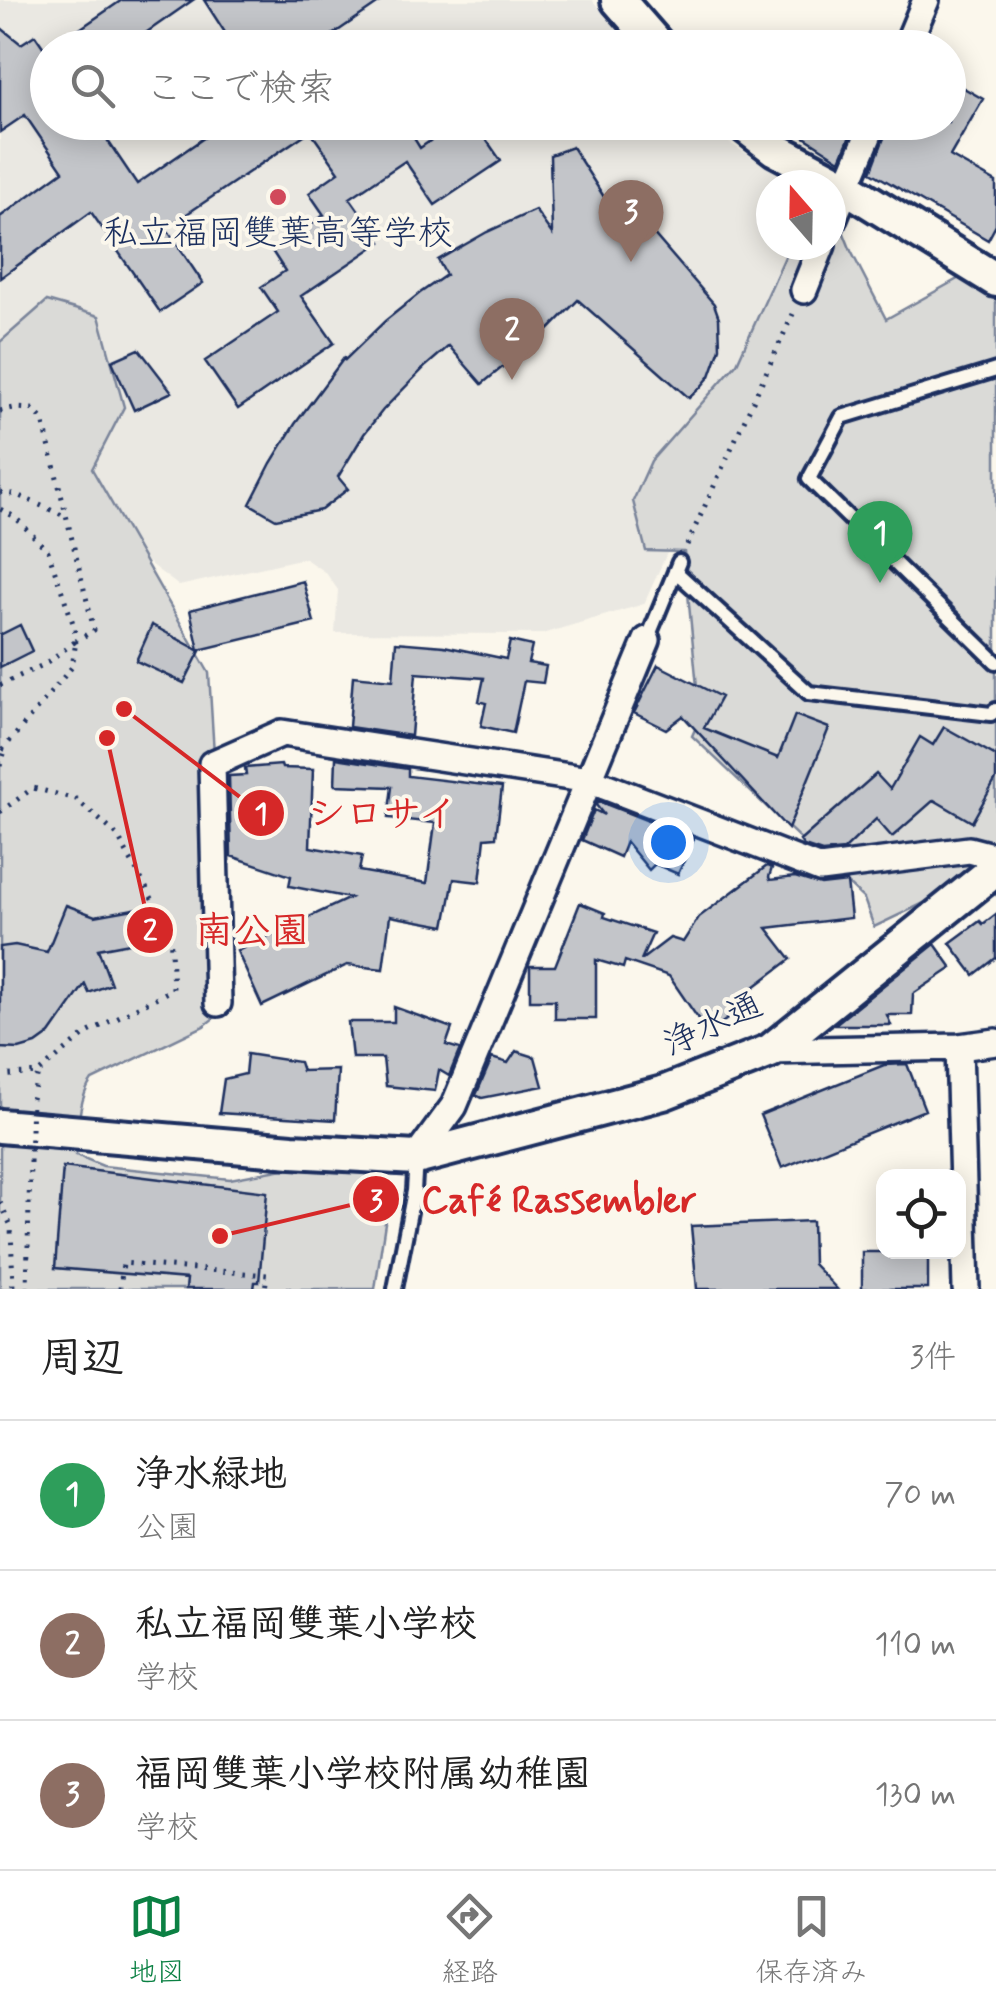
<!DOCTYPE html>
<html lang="ja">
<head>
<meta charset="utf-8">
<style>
	body { margin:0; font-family:Mynerve,"Klee One",sans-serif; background:#f2f2f2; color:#222 }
	.controls { position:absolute; right:30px; bottom:30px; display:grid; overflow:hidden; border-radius:20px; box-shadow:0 5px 25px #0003 }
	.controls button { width:90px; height:90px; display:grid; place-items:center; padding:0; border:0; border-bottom:2px solid #e0e0e0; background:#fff; color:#222; font:50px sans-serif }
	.compass { position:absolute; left:756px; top:170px; width:90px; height:90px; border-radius:50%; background:#fff; box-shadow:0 5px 25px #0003; rotate:340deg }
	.you { position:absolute; left:668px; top:842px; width:35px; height:35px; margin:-25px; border:8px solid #fff; border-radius:50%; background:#1a73e8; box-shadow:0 0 0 15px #1a73e833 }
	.badge { display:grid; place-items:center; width:65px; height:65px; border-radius:50%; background:#0b8043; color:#fff; font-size:32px; font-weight:700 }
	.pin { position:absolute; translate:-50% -82px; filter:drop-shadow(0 2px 5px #0008) }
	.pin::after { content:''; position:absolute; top:52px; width:35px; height:30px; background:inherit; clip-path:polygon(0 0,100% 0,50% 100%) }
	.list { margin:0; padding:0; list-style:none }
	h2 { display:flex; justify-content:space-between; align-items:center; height:130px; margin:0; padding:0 40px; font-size:42px }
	h2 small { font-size:32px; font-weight:400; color:#767676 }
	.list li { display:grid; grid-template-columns:65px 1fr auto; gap:30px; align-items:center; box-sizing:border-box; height:150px; padding:0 40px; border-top:2px solid #e0e0e0 }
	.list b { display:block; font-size:38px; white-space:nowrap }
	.list p { margin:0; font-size:32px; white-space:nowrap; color:#767676 }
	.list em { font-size:32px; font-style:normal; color:#767676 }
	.icon { flex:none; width:55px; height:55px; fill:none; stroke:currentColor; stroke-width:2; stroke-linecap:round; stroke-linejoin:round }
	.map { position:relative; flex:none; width:996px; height:1289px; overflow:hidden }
	.search { position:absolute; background:#fff; box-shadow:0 5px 25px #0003; left:30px; right:30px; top:30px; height:110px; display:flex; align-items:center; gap:25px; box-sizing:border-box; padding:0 35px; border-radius:55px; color:#767676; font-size:38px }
	.sheet { height:580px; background:#fff }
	nav { display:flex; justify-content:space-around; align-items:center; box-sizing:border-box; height:140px; border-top:2px solid #e0e0e0; background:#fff; font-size:28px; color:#767676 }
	nav a { display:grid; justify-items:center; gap:5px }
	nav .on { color:#0b8043 }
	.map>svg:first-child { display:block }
	.built { fill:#eae8e2 }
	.green { fill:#dadad7; stroke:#7a849a; stroke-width:2.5 }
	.building { fill:#c3c5c9; stroke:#1b2f5e; stroke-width:2.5 }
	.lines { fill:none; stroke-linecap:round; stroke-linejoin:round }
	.service-casing { stroke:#1b2f5e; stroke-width:20 }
	.minor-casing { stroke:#1b2f5e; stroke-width:32 }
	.tertiary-casing { stroke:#1b2f5e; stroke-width:40 }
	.path { stroke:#1b2f5e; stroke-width:5; stroke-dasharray:2.5 8; stroke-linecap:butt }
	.service { stroke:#fbf7ec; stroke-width:12 }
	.minor { stroke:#fbf7ec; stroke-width:25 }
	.tertiary { stroke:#fbf7ec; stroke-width:32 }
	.path-bridge { stroke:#1b2f5e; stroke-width:5; stroke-dasharray:2.5 8; stroke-linecap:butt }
	.poi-dot { fill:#d1495b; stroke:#fbf7ec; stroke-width:4 }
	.labels { text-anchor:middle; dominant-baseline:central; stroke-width:8; stroke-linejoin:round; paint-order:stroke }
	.poi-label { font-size:35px; fill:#1b2f5e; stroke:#fbf7ec }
	.street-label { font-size:35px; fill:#1b2f5e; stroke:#fbf7ec }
	.leader { fill:none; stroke:#d62828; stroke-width:4 }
	.callout-dot { fill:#d62828; stroke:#fbf7ec; stroke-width:4 }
	.mark-label { font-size:30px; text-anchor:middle; font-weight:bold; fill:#fff }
	.callout-label { font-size:38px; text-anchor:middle; font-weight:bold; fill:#d62828; stroke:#fbf7ec; stroke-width:8; stroke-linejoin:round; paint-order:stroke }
</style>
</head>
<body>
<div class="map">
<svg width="996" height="1289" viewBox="0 0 996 1289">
	<rect width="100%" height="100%" fill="#fbf7ec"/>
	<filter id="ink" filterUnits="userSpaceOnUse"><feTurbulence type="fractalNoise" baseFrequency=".01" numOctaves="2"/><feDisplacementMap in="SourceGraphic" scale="20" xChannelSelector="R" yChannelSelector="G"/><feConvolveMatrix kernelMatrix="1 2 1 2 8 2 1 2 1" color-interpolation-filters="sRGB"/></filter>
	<g filter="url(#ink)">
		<path class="built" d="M0,0H592L632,47L48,48V122L703,123L713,132L794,185H771V245H806L644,604L542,634L335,633L338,590L326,573L304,558L179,586L125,545L79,469L118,401L101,320L48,301L0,343Z"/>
		<path class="green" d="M841,226L851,251L886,319L972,271L996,291V895L970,881L874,927L864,899L692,736L700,718L684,552L646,551L633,501L651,461L737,363L788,250L799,245H831V231Z
			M47,301L99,316L124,407L92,469L209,673L217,802L214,1018L204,1026L92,1080C78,1099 78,1131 76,1155L103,1166L230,1179L289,1168H367L380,1172L391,1183L375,1289H0V342Z"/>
		<path class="building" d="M122,0H193L124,48H52Z
			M204,0H383L313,48H235Z
			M0,27L21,44L35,35L48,54V122H102L112,138L108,141L137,184L227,122H404L420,148L457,122H474L501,161L435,205L405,161L350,198L381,242L301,296L334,343L238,409L205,361L278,312L261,287L285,271L272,251L324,215L309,193L339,172L310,131L166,228L203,283L160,312L91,212L0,278V217L63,171L25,115L0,132Z
			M948,79L983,99L950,156L996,182V225L988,240L871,172L890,122H948Z
			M781,122H856L840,160Z
			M572,147L606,200L621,196L714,304L719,318L720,348L710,376L700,388L689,398L578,300L509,370L505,365L482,384L449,346L426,366L383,410L364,434L338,477L348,489L321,510L276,519L250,504L271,463L295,424L344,358L345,360L385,321L420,293L446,275L438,260L487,232L535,210L552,234L550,155Z
			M139,349L172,392L134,410L112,361Z
			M303,581L314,622L199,650L190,610Z
			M20,625L32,651L0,667V635Z
			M152,625L200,651L184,683L136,661Z
			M510,641L532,646L528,663L546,666L543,683L524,681L513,733L481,726L486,703L479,701L484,678L416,673L411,736L349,727L353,676L393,680L396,642L444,646L506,659Z
			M658,665L721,697L704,728L778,758L795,715L829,728L788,829L683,716L666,729L634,713Z
			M944,727L996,756V779L972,822L934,800L892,837L876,819L844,850L822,852L804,846L800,841L876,774L890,789L920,737L933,745Z
			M336,758L408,769V776L502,787L496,837L485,838L480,882L454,879L445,926L390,916L383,969L347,965L262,1006L237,951L350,898L289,886L291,876L231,856L229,776L246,775L245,768L281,765L282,768L313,769L310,847L362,856L359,871L427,883L435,823L388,818L392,787L335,785Z
			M598,801L694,839L678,874L655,864L649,870L626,842L620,857L582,840L594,810L604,815L596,805Z
			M767,866L772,868L769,877L770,880L795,877L821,885L847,882L851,918L767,928L791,959L746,993L752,1001L708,1033L669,976L625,961L623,968L596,960V1019H555V1000H530V966H555L580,903L605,913L604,917L653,933L641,960L670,938L683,942L699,917Z
			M66,905L95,916L145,907L151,939L98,949L111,984L89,993L85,984L50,1034L36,1044L19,1049L0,1048V947L15,945L47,952Z
			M996,914V958L974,975L950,943L980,921L983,924Z
			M935,944L952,968L913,994L912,1015H887L891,1025H834Z
			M394,1007L452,1028L446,1045L460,1049L449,1076L439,1070L435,1091L386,1086L383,1058H352L348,1022H394Z
			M516,1051L535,1057L543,1086L482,1098L476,1095L492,1058L508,1063Z
			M247,1054L299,1062L302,1071L338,1070L335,1120L219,1113L224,1079L245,1074Z
			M907,1064L925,1110L782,1168L760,1115L884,1065Z
			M63,1167L267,1192L259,1282H255L254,1289H186L187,1279L55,1268Z
			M812,1221L813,1264L837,1289H697L691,1226Z
			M862,1252H928V1289H862Z"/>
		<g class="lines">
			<g class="service-casing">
				<path id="service" d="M996,370L842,417L809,479L996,662
					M675,571L809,693L991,714L996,710
					M647,640L679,562
					M395,1289L414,1191L416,1158"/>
			</g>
			<g class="minor-casing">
				<path id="minor" d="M906,48L926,0
					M831,224L874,122
					M804,290L822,245
					M218,1003L212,764L282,733L589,780L820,869L969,850L996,857
					M959,1047L966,1289
					M770,1051L959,1047L996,1042
					M416,1158L454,1106L647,640"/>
			</g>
			<g class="tertiary-casing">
				<path id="tertiary" d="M618,0L660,48
					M740,122L775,149L846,187L996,280
					M0,1126L292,1151L416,1158L663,1093L770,1051L996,869"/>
			</g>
			<path class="path" d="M0,411L14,408L32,409L43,420L94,630L76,641L74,626L48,551L15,517L0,509
				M0,492L17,495L67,517
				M687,545L793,314
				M0,685L43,665L76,641L72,667L0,753
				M0,766L6,748
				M0,812L33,788L76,799L117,835L170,931L173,989L87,1033L38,1073L0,1076
				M32,1099L38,1073
				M0,1202L11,1226L13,1289
				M27,1289L30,1162
				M120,1289L123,1263L267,1275L265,1289
				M288,1289L289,1285"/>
			<use href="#service" class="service"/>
			<use href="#minor" class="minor"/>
			<use href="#tertiary" class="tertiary"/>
			<path class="path-bridge" d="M30,1162L32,1100"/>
		</g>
	</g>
	<circle class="poi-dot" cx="278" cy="197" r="10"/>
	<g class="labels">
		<g class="poi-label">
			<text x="278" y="234">私立福岡雙葉高等学校</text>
		</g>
		<g class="street-label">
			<text transform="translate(713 1025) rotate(-25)">浄水通</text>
		</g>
	</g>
	<path class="leader" d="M124 709L261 813M107 738L150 930M220 1236L376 1199"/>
	<g class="callout-dot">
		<circle cx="124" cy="709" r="10"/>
		<circle cx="107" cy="738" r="10"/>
		<circle cx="220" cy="1236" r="10"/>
		<circle cx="261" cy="813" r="25"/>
		<circle cx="150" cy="930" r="25"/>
		<circle cx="376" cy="1199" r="25"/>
	</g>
	<g class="mark-label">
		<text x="261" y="823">1</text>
		<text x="150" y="940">2</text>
		<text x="376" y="1210">3</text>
	</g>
	<g class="callout-label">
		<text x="382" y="826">シロサイ</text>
		<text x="252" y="943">南公園</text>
		<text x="559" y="1212">Café Rassembler</text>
	</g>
</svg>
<div class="controls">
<button><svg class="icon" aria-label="locate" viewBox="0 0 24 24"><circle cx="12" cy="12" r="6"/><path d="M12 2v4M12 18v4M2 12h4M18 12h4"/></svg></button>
</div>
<svg class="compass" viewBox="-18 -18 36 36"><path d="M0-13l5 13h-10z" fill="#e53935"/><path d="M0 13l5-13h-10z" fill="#767676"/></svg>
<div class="you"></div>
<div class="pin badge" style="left:880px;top:583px;background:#2e9e5b">1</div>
<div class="pin badge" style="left:512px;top:380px;background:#8d6e63">2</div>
<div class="pin badge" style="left:631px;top:262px;background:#8d6e63">3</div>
<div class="search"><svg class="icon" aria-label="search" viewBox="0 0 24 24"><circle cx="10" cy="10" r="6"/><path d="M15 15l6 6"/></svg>ここで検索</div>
</div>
<section class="sheet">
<h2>周辺<small>3件</small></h2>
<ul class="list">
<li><span class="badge" style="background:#2e9e5b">1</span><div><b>浄水緑地</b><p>公園</p></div><em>70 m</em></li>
<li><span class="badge" style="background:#8d6e63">2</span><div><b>私立福岡雙葉小学校</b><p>学校</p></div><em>110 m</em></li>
<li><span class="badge" style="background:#8d6e63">3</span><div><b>福岡雙葉小学校附属幼稚園</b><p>学校</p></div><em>130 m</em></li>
</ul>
</section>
<nav>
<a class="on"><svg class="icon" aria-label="map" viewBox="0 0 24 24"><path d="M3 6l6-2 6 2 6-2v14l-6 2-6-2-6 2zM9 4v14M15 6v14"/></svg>地図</a>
<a><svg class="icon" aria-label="directions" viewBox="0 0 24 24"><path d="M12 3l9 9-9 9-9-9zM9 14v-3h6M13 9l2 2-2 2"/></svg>経路</a>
<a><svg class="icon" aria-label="saved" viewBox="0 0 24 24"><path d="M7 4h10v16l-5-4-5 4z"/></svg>保存済み</a>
</nav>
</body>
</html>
